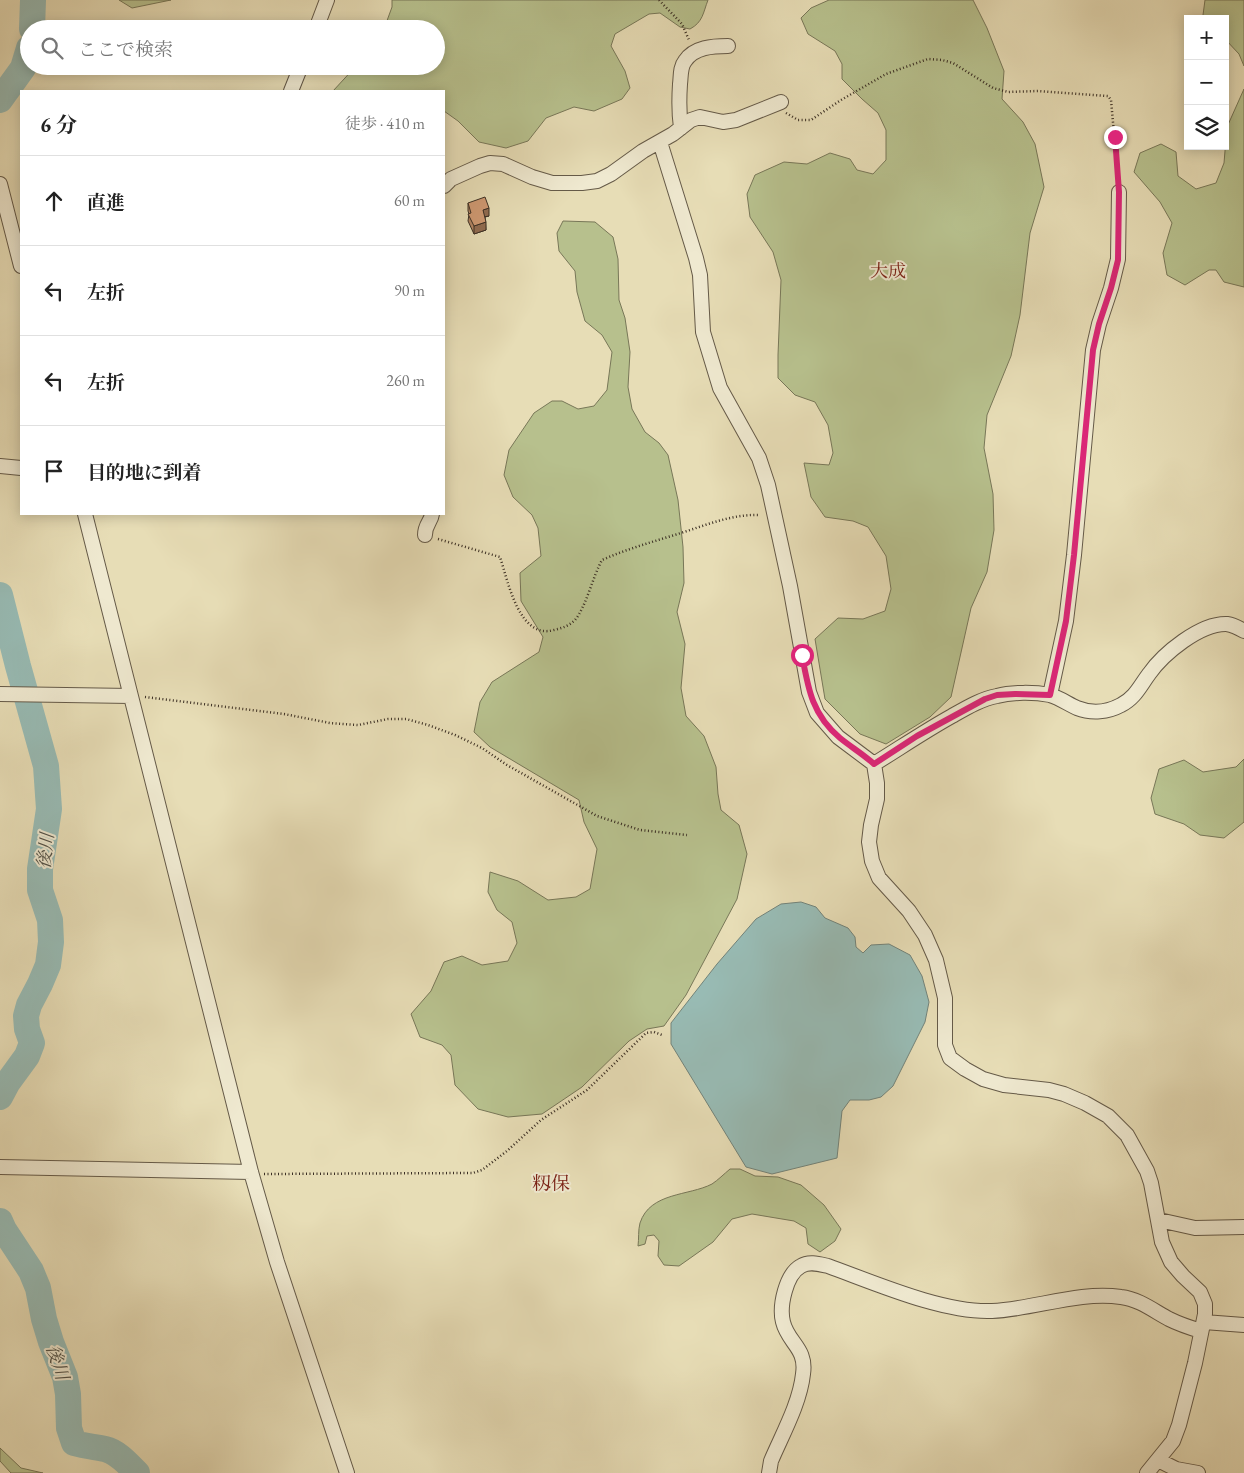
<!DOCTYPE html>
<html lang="ja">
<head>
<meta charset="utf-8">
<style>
	body { margin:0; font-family:"EB Garamond","Noto Serif JP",serif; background:#f2f2f2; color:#222 }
	.controls { position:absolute; right:15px; top:15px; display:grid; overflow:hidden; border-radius:0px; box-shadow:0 2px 12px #0003 }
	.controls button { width:45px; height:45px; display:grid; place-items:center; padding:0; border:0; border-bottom:1px solid #e0e0e0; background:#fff; color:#222; font:25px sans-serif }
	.stop { position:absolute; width:15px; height:15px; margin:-11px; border:4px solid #db2777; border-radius:50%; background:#fff }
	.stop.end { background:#db2777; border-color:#fff; box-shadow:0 1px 5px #0008 }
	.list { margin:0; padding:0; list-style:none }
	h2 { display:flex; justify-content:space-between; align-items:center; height:65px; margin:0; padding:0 20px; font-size:21px }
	h2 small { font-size:16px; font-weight:400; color:#767676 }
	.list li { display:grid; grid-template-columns:32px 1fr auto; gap:15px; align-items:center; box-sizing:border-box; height:90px; padding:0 20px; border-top:1px solid #e0e0e0 }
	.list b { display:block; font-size:19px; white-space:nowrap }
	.list em { font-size:16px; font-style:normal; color:#767676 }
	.icon { flex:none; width:28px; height:28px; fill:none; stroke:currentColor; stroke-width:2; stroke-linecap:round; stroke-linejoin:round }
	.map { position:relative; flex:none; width:1244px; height:1473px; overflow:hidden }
	.search { position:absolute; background:#fff; box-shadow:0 2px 12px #0003; left:20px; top:20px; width:425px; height:55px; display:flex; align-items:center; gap:12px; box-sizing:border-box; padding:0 18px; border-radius:28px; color:#767676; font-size:19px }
	.panel { position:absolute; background:#fff; box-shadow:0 2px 12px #0003; left:20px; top:90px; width:425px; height:425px; border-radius:0px }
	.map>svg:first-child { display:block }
	.green { fill:#b7c08d; stroke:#787758 }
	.water { fill:#98bbb4; stroke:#72837a }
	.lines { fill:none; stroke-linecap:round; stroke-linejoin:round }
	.river { stroke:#98bbb4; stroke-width:26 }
	.minor-casing { stroke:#655a48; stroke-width:16 }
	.path { stroke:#3a2e23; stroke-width:2.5; stroke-dasharray:1 2.5; stroke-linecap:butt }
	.minor { stroke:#efe9d0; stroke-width:14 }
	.wall { fill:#b18361; stroke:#3a2e23 }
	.shaded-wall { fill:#906a4f; stroke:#3a2e23 }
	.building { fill:#ce9871; stroke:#3a2e23 }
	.route { stroke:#db2777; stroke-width:6 }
	.labels { text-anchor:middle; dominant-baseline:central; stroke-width:4; stroke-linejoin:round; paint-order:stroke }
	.neighbourhood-label { font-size:18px; fill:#7a1f14; stroke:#efe9d0 }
	.water-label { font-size:18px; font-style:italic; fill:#525147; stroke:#efe9d0 }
	.quarter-label { font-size:19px; fill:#7a1f14; stroke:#efe9d0 }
</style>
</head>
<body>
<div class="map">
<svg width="1244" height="1473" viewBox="0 0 1244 1473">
	<rect width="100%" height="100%" fill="#e7ddb6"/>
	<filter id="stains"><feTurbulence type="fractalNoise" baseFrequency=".004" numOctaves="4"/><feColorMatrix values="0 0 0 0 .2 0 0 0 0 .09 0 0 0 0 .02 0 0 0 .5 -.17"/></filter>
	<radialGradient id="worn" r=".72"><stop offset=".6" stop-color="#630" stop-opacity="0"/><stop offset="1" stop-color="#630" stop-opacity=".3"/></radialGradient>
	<path class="green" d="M119,0H171L132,8Z
		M392,0H708C703,13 703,22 690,29L680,27L660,13L649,14L615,34L611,46L625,71L630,88L622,99L594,111L574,107L546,118L528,141L506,148L479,142L458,121L444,111V91H333L356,66H436V29H384L392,7Z
		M829,0H973L987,28L1004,71L1002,99L1023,122L1035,144L1044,187L1030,233L1020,315L1011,356L987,415L984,448L993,494L994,530L987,572L971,608L951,697L930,717L886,744L860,734L825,699L815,639L838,618L863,619L885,611L891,589L886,556L868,527L853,521L825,517L811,497L804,463L829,465L833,453L828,425L815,402L795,395L778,378V355L781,280L773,252L750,217L747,194L755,175L784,162L807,164L830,153L850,159L857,170L873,174L886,160V130L878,113L862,99L842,79V64L835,51L808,34L801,18L811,8Z
		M1205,0H1244V66L1239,54L1225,39V19H1206L1203,15Z
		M1244,89V287L1224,282L1216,270H1209L1185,285L1167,275L1163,253L1172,223L1160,202L1134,172L1140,153L1161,144L1176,152L1178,176L1196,189L1216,183L1224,163L1227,127Z
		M563,221L595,222L613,237L618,259L619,300L625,318L630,352L628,387L632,409L645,432L659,443L668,455L678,500L683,547L684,583L677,612L685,644L681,688L686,716L704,736L716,767L718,794L721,810L739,825L747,854L737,899L686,995L664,1026L647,1029L629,1041L582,1087L542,1114L508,1117L478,1109L455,1085L451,1055L442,1045L420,1037L411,1014L431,991L444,962L462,956L482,965L508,961L517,943L512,922L497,910L488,892L490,872L518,881L548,900L576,897L590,889L597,849L584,822L579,800L490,747L474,732L480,702L492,682L539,652L543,637L521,601L520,573L541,556L538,528L532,515L513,497L504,475L509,450L534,413L552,401H562L578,409L594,406L607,390L612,352L602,335L585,321L577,292L575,271L559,251L557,233Z
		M1244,759V822L1224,838L1200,835L1184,824L1155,814L1151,798L1159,769L1184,760L1203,772L1236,767Z
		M730,1169H740L755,1176L778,1177L801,1185L824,1205L841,1229L835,1241L820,1252L808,1244L806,1228L794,1221L752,1214L732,1219L713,1242L679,1266L664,1265L658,1256L659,1241L654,1235L647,1236L645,1244L638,1246C639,1239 638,1230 640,1223C650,1192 689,1196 712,1184C718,1180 724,1174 730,1169Z
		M0,1448L21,1468L43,1473H11L0,1461Z"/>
	<path class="water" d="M801,902L816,907L825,918L848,928L855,937L856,947L863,953L871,945L889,944L910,955L922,976L929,1002L925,1022L893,1086L881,1097L869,1100H850L842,1111L837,1158L772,1174L746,1167L671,1044V1023L717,964L756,919L781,904Z"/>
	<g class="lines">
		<path class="river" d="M32,29L33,0
			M0,100L23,68L29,48
			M0,595L18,666L46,766L49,809L40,869V890L50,920L51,942L48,965L40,984L29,1005L26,1016L27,1029L32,1043L27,1056L8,1082L0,1097
			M0,1221L4,1230L31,1271L38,1288L44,1319L51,1342L65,1377L68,1394L69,1428L74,1443C85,1446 95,1447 105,1449C118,1452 128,1464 137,1473"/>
		<g class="minor-casing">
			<path id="minor" d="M316,29L327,0
				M291,91L301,66
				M681,128C679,114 679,99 680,84C681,77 680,67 685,61C694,47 713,46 728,46
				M660,142L696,258L700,275L703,332L720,388L759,458L768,485L790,586L809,692L817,713L838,737L874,764L877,783V799L871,825L869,842L872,861L879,878L909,911L925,935L936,960L945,998V1045L950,1058L965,1069L983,1079L1004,1085L1049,1090L1064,1094L1085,1103L1108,1116L1127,1135L1147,1171L1151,1183L1162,1242L1171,1262L1183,1276L1200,1292L1205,1304V1314L1195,1363L1179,1425L1173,1441L1147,1473
				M0,184L21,266
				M444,186L451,179L480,166L490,163L503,164L532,177L552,183H582L597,181L611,174L643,151L673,134L691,120L700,117L723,122L736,120L781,102
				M0,466L21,468
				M85,514L251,1172L277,1262L347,1473
				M425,535C425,524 431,522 432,514
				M0,694L131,696
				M1050,695L1066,621L1074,555L1093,350L1099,324L1111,288L1118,259L1119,192
				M874,764C900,748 925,731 952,716C966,708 981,699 997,696C1012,692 1034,692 1050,695C1060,698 1068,704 1077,708C1092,714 1108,712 1121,705C1135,698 1140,686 1149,674C1163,654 1200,623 1227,624C1233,625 1239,628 1244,631
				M0,1167L251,1172
				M1159,1220L1195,1228L1244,1227
				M1204,1322L1244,1325
				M1158,1460L1176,1469L1198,1473
				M769,1473L771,1461C782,1435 800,1403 803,1374C807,1348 788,1343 783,1322C779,1306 786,1274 801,1266C809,1261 819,1264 828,1266C875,1283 943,1313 992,1311C1035,1309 1078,1291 1121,1297C1139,1299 1154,1311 1169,1319C1179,1324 1191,1328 1201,1331"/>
		</g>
		<path class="path" d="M659,0L682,24L689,40
			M786,113L798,120H811L841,100L886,74L928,59L942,60L953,63L993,88L1008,92L1038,91L1108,96L1111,100L1118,178
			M438,539L500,557C508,581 519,640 554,630C562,628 569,626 575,620C586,607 593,576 602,560C629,548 656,541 684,532C709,524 733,514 760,515
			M145,697L284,714L330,723L358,725L388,719H406L428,725L455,735L482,748L507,765L597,816L640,830L687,835
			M264,1174L473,1173L482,1170L507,1151L541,1120L587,1090L646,1033L654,1032L662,1035"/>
		<use href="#minor" class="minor"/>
	</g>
	<path class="wall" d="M468,203L489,216L485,217L486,230L474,234L468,221L469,214L468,211Z"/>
	<path class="shaded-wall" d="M489,208V216L483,217V210Z
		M486,222V230L474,234V226Z"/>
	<path class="building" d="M485,197L489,208L483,210L486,222L474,226L468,214L471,213L468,203Z"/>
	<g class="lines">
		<path class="route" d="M802,655C808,688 812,715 840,738C851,747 863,754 874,764L917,736L985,699L997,695L1015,694L1050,695L1066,621L1074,555L1093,350L1099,324L1111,288L1118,260L1119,192L1115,137"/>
	</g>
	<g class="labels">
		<g class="neighbourhood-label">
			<text x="888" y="270">大成</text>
		</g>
		<g class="water-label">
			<text transform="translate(45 851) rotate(-84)">後川</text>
			<text transform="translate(58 1362) rotate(72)">後川</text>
		</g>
		<g class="quarter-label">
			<text x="551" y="1183">籾保</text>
		</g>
	</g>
	<rect width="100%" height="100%" filter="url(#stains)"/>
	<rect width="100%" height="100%" fill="url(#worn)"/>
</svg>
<div class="controls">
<button>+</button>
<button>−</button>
<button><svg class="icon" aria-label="layers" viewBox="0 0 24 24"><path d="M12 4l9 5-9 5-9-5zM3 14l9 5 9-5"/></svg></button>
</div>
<div class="stop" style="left:802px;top:655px"></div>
<div class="stop end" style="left:1115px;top:137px"></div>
<div class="search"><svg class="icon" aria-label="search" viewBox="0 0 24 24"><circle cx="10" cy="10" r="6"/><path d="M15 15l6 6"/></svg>ここで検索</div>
<section class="panel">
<h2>6 分<small>徒歩 · 410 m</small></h2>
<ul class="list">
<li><svg class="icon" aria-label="ahead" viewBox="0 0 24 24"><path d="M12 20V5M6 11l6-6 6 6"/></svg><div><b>直進</b></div><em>60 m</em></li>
<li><svg class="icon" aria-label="left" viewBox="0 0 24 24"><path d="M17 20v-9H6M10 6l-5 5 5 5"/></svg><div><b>左折</b></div><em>90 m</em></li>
<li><svg class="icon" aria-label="left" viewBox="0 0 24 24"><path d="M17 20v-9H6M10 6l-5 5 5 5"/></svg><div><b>左折</b></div><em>260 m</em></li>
<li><svg class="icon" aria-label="arrive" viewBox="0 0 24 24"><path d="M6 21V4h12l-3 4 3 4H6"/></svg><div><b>目的地に到着</b></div></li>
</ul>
</section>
</div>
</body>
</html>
